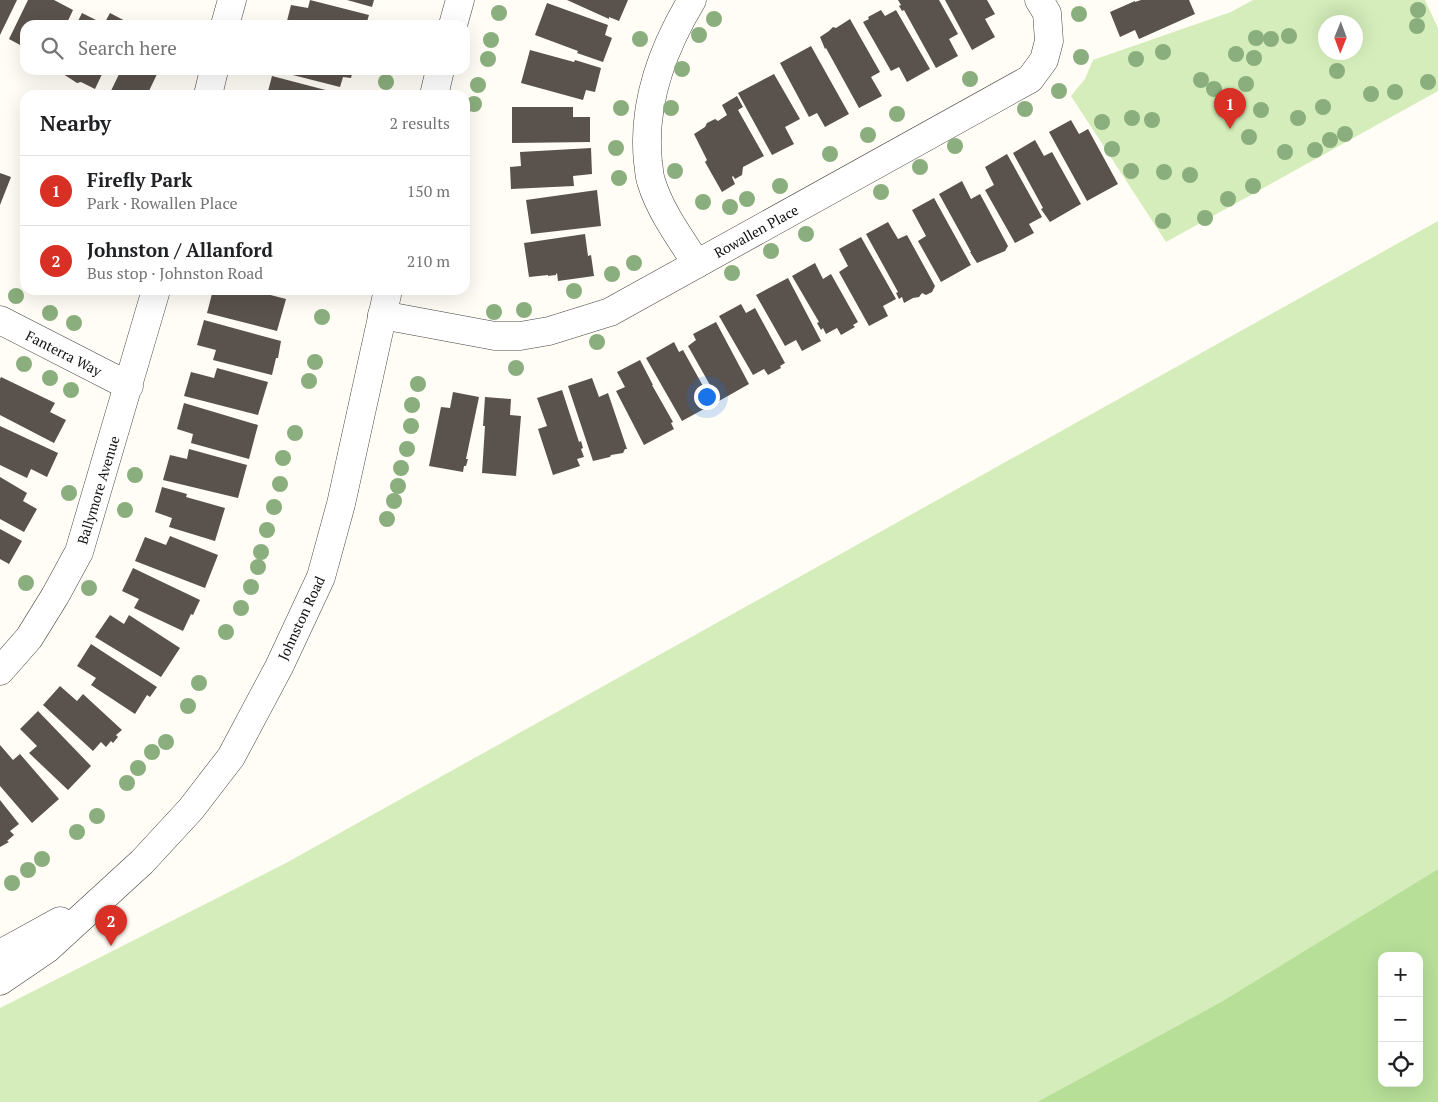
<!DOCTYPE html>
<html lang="en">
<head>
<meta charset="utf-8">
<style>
	body { margin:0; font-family:"PT Serif",serif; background:#f6f6f6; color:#202124 }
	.controls { position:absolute; right:15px; bottom:15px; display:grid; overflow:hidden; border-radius:10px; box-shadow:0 5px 20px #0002 }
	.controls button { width:45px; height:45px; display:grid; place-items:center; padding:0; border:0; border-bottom:1px solid #e0e0e0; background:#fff; color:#202124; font:25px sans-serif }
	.compass { position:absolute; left:1318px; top:15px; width:45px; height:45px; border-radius:50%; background:#fff; box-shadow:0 5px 20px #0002; rotate:181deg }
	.you { position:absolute; left:706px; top:396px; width:18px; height:18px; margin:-12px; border:4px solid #fff; border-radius:50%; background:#1a73e8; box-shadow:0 0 0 8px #1a73e833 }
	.badge { display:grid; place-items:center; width:32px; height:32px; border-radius:50%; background:#d93025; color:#fff; font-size:16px; font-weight:700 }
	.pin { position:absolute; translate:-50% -41px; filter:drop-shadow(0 1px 2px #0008) }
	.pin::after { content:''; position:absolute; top:26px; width:18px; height:15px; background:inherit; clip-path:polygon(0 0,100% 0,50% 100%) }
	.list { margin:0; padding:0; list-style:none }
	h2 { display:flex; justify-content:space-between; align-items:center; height:65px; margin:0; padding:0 20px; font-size:21px }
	h2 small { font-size:16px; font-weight:400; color:#757577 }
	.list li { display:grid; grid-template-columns:32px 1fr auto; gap:15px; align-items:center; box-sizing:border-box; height:70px; padding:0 20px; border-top:1px solid #e0e0e0 }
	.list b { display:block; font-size:19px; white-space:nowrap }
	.list p { margin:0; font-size:16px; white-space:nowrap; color:#757577 }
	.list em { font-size:16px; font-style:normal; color:#757577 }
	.icon { flex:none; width:28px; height:28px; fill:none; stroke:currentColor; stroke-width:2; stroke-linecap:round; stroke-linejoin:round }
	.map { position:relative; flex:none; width:1438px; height:1102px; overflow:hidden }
	.search { position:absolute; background:#fff; box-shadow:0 5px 20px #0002; left:20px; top:20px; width:450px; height:55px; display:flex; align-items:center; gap:12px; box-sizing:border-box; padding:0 18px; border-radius:15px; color:#757577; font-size:19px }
	.panel { position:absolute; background:#fff; box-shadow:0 5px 20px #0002; left:20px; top:90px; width:450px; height:205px; border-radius:15px }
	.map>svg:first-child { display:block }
	.green { fill:#d4edba; fill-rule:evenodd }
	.forest { fill:#b7df98; fill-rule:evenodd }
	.building { fill:#5a524c }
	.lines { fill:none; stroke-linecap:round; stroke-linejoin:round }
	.minor-casing { stroke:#444; stroke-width:29 }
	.tertiary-casing { stroke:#444; stroke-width:29 }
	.minor { stroke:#fff; stroke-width:28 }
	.tertiary { stroke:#fff; stroke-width:28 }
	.tree { fill:#8aae7d }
	.labels { text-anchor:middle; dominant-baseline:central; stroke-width:5; stroke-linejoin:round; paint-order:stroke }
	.street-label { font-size:14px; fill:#111; stroke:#fff }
</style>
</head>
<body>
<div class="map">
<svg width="1438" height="1102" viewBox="0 0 1438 1102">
	<rect width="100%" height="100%" fill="#fffdf5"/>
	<path class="green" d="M1253,0H1425L1438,28V91L1166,242L1071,96L1085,79L1093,60L1231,12ZM1356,22V52H1326V22Z
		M1438,221V869L1221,1002L1037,1102H0V1008L286,863Z"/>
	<path class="forest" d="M1438,869V1102H1037L1221,1002ZM1382,956H1419V1083H1382Z"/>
	<path class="building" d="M0,0H17L0,35Z
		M28,0H54L73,10L66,25H25L24,53L22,46L9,39Z
		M310,0L369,15L366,25H286L291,5L308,8Z
		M347,0H374L372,7Z
		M567,0H628L619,21L609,17V19Z
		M898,0H939L958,34L949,39L958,56L936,68L904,10L902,11L899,6L901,5Z
		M945,0H987L995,14L985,19L995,37L972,50Z
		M1141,0H1189L1195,14L1139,39L1135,30L1120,37L1110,12L1135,1V2Z
		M547,3L608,25L605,35L612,38L603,62L577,53L578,51L535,35Z
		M881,10L885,16L896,10L930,69L907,82L899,67L891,71L863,22L869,19L868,17Z
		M82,13L104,24L110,13L133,25H76Z
		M850,19L880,72L871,77L882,96L859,108L826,48L825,49L820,37L829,31L833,27L836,28Z
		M811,46L849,114L825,127L817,113L809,117L780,63Z
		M530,50L574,62L575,60L601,68L595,92L586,90L583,100L521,83Z
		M57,70H104L95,89L81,82L77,83Z
		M121,70H159L147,95H109Z
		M353,70L351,78L343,77L340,87L277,71Z
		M774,74L800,119L785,127L794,144L772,155L738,93Z
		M272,76L337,93V95H267Z
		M737,96L743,107L738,110L764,156L743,167L742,175L735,179L733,176L732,177L735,184L722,192L705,162L707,160L694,134L705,127L707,123L715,119L718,121L727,115L722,105Z
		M512,107H573V117H590V142L512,143Z
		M1071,120L1079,134L1088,129L1118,184L1087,201L1049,132Z
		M1035,140L1044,156L1052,152L1081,204L1050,222L1041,209L1043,208L1013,153Z
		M591,148L592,174L573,176L574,186L511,189L510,167L521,166L520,152Z
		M1007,154L1042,217L1029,224L1034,233L1015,243L985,190L994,185L985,167Z
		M0,173L11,177L0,205Z
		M962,181L971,199L980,194L1008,246L1005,251L977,263L970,252H971L939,194Z
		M597,190L601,226L531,234L526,200Z
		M934,198L971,265L941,282L918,241L926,236L912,210Z
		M888,222L898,239L907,235L935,286L932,292L926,295L922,293L919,297L913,298L904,303L902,297L899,299L896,293L898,292L866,234Z
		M585,234L588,256L591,255L594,276L558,281L557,273L556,274V275L548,276V275L529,277L524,243Z
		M861,237L896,299L883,306L888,316L869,326L839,272L848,266L839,249Z
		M815,263L823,279L831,274L858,322L853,325L855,327L841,335L837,328L826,334L823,328L821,330L817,323L819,322L792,276Z
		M788,278L821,341L802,351L796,340L785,346L756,295Z
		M213,290L231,294L232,290H251L286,299L277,331L207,313Z
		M741,304L746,313L755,308L785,363L780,366L781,368L768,375L764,369L753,375L719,316Z
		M204,320L281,341L278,358H276L272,375L213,360L216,350L197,345Z
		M716,322L749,384L719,401L688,346L696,340L693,334Z
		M674,342L679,352L683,350L713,404L682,421L646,358Z
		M640,360L653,385H652L673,422L671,423L674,429L644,445L616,391L625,387L617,372Z
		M217,368L268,382L258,415L184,396L191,372L214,378Z
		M1,377L55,403L50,412L66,420L54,443L0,415V379Z
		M592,378L599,397L608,393L627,449H625L623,453L611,455L610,457L593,461L568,386Z
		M562,390L579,442L581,441L583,448L581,449L584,457L577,459L580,466L553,475L538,429L547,426L537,398Z
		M453,392L479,397L466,459H468L466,466H464L463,472L429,466L441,407L450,408Z
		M485,397L511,399L510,415L521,416L516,476L482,473L485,426H483Z
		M184,403L258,425L249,459L191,443L193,434L177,429Z
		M0,426L58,453L47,477L31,469L27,478L0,465Z
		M189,449L247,465L238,498L163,480L170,455L187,459Z
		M0,477L27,493L23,501L37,509L24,532L0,519Z
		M162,487L187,494L186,497L225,508L215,541L169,527L172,518L155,512Z
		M0,529L22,541L9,564L0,559Z
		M170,536L218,555L205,588L135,561L145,537L166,545Z
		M133,568L200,600L193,615L191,614L183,631L134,608L139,599L122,591Z
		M110,615L124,624L129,615L180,648L161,677L95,637Z
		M91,644L157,687L150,697L147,695L135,714L91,685L96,678L77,666Z
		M60,686L77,701L83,694L122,730L116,735L118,737L113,743L111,741L106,747L101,742L93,751L43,705Z
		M38,711L91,766L68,790L29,753L37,746L20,729Z
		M0,745L13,760L20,754L59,799L32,823L0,786Z
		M0,800L19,824L10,831L14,835L7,841L9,842L0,847Z"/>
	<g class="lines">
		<g class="minor-casing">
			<path id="minor" d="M692,0C663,48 642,105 648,162C649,168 649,175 651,181C660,211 680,238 697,264
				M225,25L232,0
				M208,95L214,70
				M382,315L495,336H520L549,331L610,312L1030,79L1044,60L1049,41L1047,13L1039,0
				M0,320L129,386
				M0,671L29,638L55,596L79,552L156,290"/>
		</g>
		<g class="tertiary-casing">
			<path id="tertiary" d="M453,25L460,0
				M434,95L440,70
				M0,954L60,921
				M0,981L47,949L142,862L191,809L231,757L279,667L321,577L341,504L388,290"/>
		</g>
		<use href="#minor" class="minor"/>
		<use href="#tertiary" class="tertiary"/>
	</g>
	<g class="tree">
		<circle cx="1418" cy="10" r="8"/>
		<circle cx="499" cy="13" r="8"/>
		<circle cx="1079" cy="14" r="8"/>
		<circle cx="714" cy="19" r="8"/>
		<circle cx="1417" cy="26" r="8"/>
		<circle cx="699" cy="35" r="8"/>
		<circle cx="1289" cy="36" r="8"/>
		<circle cx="1256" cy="38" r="8"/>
		<circle cx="640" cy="39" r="8"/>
		<circle cx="1271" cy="39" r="8"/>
		<circle cx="491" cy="40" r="8"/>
		<circle cx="1163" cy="52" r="8"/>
		<circle cx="1236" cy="54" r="8"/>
		<circle cx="1081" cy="57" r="8"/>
		<circle cx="1254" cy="58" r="8"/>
		<circle cx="488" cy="59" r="8"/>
		<circle cx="1136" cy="59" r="8"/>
		<circle cx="682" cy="69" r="8"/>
		<circle cx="1337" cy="71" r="8"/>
		<circle cx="970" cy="79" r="8"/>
		<circle cx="1201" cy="80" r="8"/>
		<circle cx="386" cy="82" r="8"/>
		<circle cx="1428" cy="82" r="8"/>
		<circle cx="1246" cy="84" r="8"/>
		<circle cx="478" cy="85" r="8"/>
		<circle cx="1214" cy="89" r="8"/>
		<circle cx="1059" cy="91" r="8"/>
		<circle cx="1395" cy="92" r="8"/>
		<circle cx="1371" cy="94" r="8"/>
		<circle cx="474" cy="104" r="8"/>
		<circle cx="1323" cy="107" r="8"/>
		<circle cx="621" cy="108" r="8"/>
		<circle cx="671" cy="108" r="8"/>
		<circle cx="1025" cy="109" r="8"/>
		<circle cx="1261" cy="110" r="8"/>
		<circle cx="897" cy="114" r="8"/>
		<circle cx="1132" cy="118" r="8"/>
		<circle cx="1298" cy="118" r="8"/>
		<circle cx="1152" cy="120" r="8"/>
		<circle cx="1102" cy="122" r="8"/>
		<circle cx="1345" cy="134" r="8"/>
		<circle cx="868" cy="135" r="8"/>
		<circle cx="1249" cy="137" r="8"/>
		<circle cx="1330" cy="140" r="8"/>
		<circle cx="955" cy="146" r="8"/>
		<circle cx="616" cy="148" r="8"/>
		<circle cx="1112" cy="149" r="8"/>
		<circle cx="1315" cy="150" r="8"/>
		<circle cx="1285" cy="152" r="8"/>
		<circle cx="830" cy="154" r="8"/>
		<circle cx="920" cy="167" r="8"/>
		<circle cx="675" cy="171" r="8"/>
		<circle cx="1131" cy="171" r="8"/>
		<circle cx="1164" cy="172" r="8"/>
		<circle cx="1190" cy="175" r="8"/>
		<circle cx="619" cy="178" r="8"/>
		<circle cx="780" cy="186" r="8"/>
		<circle cx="1253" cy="186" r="8"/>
		<circle cx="881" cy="192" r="8"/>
		<circle cx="747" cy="199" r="8"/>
		<circle cx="1228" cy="199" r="8"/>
		<circle cx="703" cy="202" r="8"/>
		<circle cx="730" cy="207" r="8"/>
		<circle cx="1205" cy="218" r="8"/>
		<circle cx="1163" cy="221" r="8"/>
		<circle cx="806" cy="234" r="8"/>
		<circle cx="771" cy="251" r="8"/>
		<circle cx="634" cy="263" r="8"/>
		<circle cx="732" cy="273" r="8"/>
		<circle cx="612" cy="274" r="8"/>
		<circle cx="574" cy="291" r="8"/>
		<circle cx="16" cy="296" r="8"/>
		<circle cx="524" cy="310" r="8"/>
		<circle cx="494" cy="312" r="8"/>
		<circle cx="50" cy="313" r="8"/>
		<circle cx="322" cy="317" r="8"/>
		<circle cx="74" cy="323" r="8"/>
		<circle cx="597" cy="342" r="8"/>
		<circle cx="315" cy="362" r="8"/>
		<circle cx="24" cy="364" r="8"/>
		<circle cx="516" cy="368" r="8"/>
		<circle cx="50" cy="378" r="8"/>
		<circle cx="309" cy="381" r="8"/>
		<circle cx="418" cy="384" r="8"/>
		<circle cx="71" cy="390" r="8"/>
		<circle cx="412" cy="405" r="8"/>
		<circle cx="411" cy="426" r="8"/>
		<circle cx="295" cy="433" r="8"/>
		<circle cx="407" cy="449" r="8"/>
		<circle cx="283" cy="458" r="8"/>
		<circle cx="401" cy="468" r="8"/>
		<circle cx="135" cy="475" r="8"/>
		<circle cx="280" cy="484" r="8"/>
		<circle cx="398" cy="486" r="8"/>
		<circle cx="69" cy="493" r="8"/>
		<circle cx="394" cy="501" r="8"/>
		<circle cx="274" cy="507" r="8"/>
		<circle cx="125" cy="510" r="8"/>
		<circle cx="387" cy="519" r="8"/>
		<circle cx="267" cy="530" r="8"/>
		<circle cx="261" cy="552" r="8"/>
		<circle cx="258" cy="567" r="8"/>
		<circle cx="26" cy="583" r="8"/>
		<circle cx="251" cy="587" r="8"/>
		<circle cx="89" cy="588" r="8"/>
		<circle cx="241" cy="608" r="8"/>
		<circle cx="226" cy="632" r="8"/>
		<circle cx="199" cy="683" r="8"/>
		<circle cx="188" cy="706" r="8"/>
		<circle cx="166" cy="742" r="8"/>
		<circle cx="152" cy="752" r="8"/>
		<circle cx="138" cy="768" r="8"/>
		<circle cx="127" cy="783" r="8"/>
		<circle cx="97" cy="816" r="8"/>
		<circle cx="77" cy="832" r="8"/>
		<circle cx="42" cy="859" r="8"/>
		<circle cx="28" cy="870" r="8"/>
		<circle cx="12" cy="883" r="8"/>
	</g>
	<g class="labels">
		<g class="street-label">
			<text transform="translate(756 231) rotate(-29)">Rowallen Place</text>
			<text transform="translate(64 353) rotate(27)">Fanterra Way</text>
			<text transform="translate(98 490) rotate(-73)">Ballymore Avenue</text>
			<text transform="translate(301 618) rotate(-65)">Johnston Road</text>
		</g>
	</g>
</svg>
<div class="controls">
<button>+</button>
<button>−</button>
<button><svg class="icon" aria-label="locate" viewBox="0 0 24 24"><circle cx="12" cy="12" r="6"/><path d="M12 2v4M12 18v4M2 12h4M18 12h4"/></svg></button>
</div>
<svg class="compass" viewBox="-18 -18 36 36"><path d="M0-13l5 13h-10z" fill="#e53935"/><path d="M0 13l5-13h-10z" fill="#757577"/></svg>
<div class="you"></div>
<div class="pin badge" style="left:1230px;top:129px">1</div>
<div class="pin badge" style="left:111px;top:946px">2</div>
<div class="search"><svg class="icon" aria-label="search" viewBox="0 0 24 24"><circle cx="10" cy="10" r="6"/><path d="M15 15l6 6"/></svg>Search here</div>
<section class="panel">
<h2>Nearby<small>2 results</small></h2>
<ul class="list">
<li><span class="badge">1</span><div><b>Firefly Park</b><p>Park · Rowallen Place</p></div><em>150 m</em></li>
<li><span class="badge">2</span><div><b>Johnston / Allanford</b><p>Bus stop · Johnston Road</p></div><em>210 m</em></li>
</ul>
</section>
</div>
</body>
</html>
